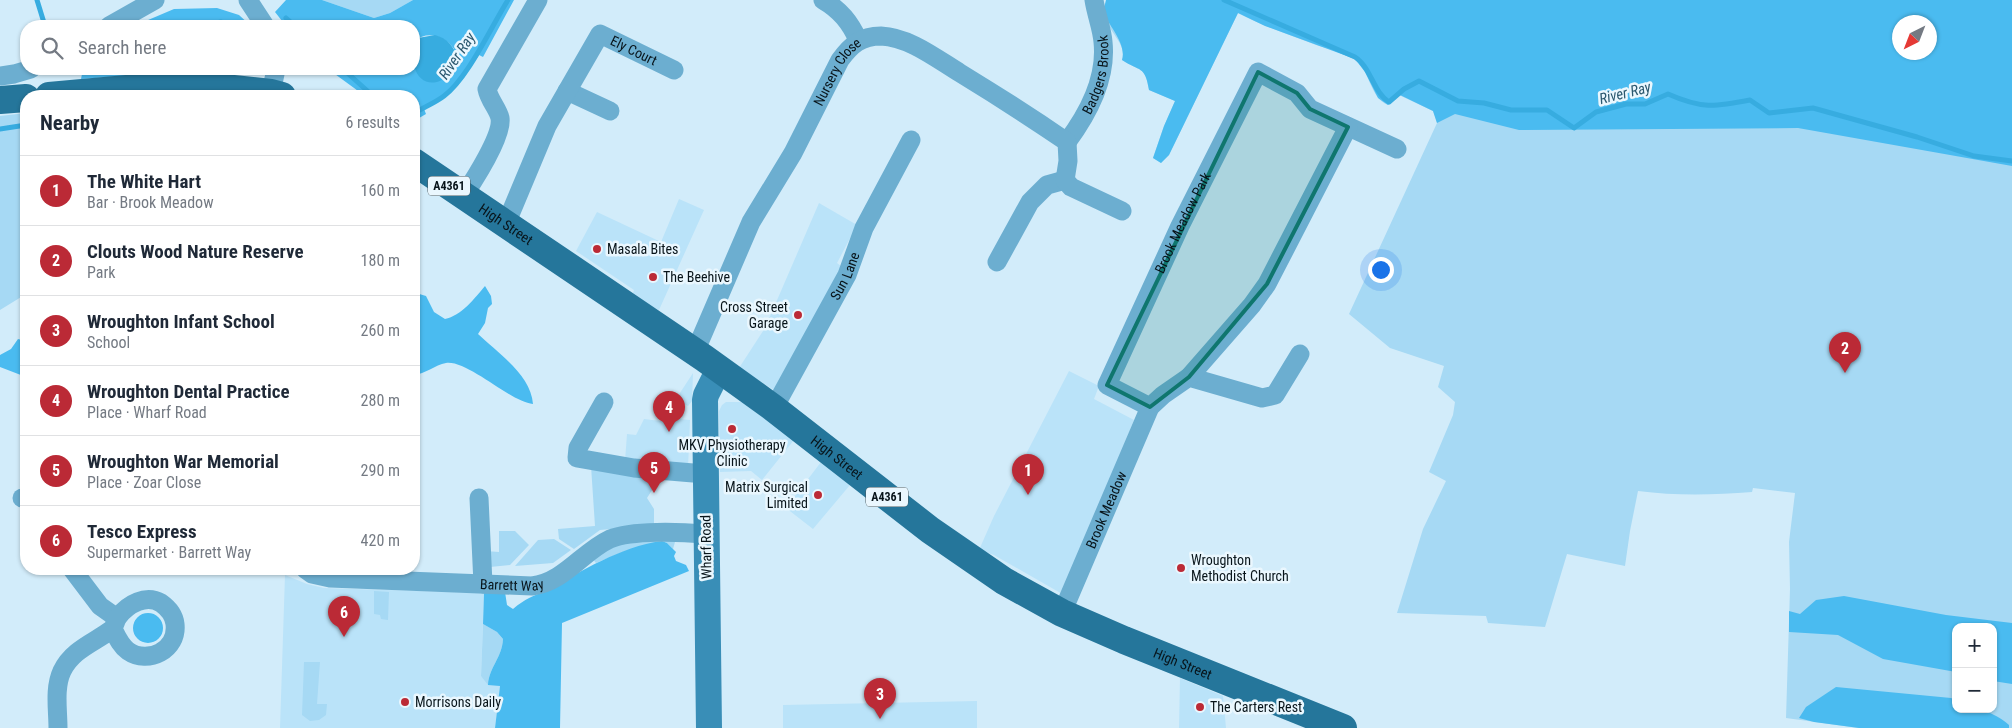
<!DOCTYPE html>
<html lang="en">
<head>
<meta charset="utf-8">
<style>
	body { margin:0; font-family:"Roboto Condensed",sans-serif; background:#f6f6f7; color:#1f2937 }
	.controls { position:absolute; right:15px; bottom:15px; display:grid; overflow:hidden; border-radius:10px; box-shadow:0 1px 4px #0004 }
	.controls button { width:45px; height:45px; display:grid; place-items:center; padding:0; border:0; border-bottom:1px solid #e0e1e3; background:#fff; color:#1f2937; font:25px sans-serif }
	.compass { position:absolute; left:1892px; top:15px; width:45px; height:45px; border-radius:50%; background:#fff; box-shadow:0 1px 4px #0004; rotate:222deg }
	.you { position:absolute; left:1380px; top:269px; width:18px; height:18px; margin:-12px; border:4px solid #fff; border-radius:50%; background:#1a73e8; box-shadow:0 0 0 8px #1a73e833 }
	.badge { display:grid; place-items:center; width:32px; height:32px; border-radius:50%; background:#bb2a36; color:#fff; font-size:16px; font-weight:700 }
	.pin { position:absolute; translate:-50% -41px; filter:drop-shadow(0 1px 2px #0008) }
	.pin::after { content:''; position:absolute; top:26px; width:18px; height:15px; background:inherit; clip-path:polygon(0 0,100% 0,50% 100%) }
	.list { margin:0; padding:0; list-style:none }
	h2 { display:flex; justify-content:space-between; align-items:center; height:65px; margin:0; padding:0 20px; font-size:21px }
	h2 small { font-size:16px; font-weight:400; color:#747a83 }
	.list li { display:grid; grid-template-columns:32px 1fr auto; gap:15px; align-items:center; box-sizing:border-box; height:70px; padding:0 20px; border-top:1px solid #e0e1e3 }
	.list b { display:block; font-size:19px; white-space:nowrap }
	.list p { margin:0; font-size:16px; white-space:nowrap; color:#747a83 }
	.list em { font-size:16px; font-style:normal; color:#747a83 }
	.icon { flex:none; width:28px; height:28px; fill:none; stroke:currentColor; stroke-width:2; stroke-linecap:round; stroke-linejoin:round }
	.map { position:relative; flex:none; width:2012px; height:728px; overflow:hidden }
	.search { position:absolute; background:#fff; box-shadow:0 1px 4px #0004; left:20px; top:20px; width:400px; height:55px; display:flex; align-items:center; gap:12px; box-sizing:border-box; padding:0 18px; border-radius:20px; color:#747a83; font-size:19px }
	.panel { position:absolute; background:#fff; box-shadow:0 1px 4px #0004; left:20px; top:90px; width:400px; height:485px; border-radius:20px }
	.map>svg:first-child { display:block }
	.built { fill:#bae3f9 }
	.green { fill:#a6d9f4; fill-rule:evenodd }
	.forest { fill:#4abbf0; fill-rule:evenodd }
	.water { fill:#37ace0 }
	.lines { fill:none; stroke-linecap:round; stroke-linejoin:round }
	.stream { stroke:#37ace0; stroke-width:5 }
	.street { stroke:#6caed0; stroke-width:19 }
	.secondary { stroke:#398eb7; stroke-width:26 }
	.primary { stroke:#25769b; stroke-width:28 }
	.marked { fill:#0f766e; fill-opacity:0.2; stroke:#0f766e; stroke-width:4; stroke-linejoin:round }
	.poi-dot { fill:#bb2a36; stroke:#eaf7fe; stroke-width:2 }
	.labels { text-anchor:middle; dominant-baseline:central; stroke-width:5; stroke-linejoin:round; paint-order:stroke }
	.shield { fill:#eaf7fe; stroke:#4c585e; stroke-width:1 }
	.shield-label { font-size:12px; font-weight:bold; fill:#08141a }
	.street-label { font-size:14px; fill:#08141a; stroke:#eaf7fe }
	.poi-label { font-size:14px; fill:#08141a; stroke:#eaf7fe; text-anchor:start }
	.water-label { font-size:15px; font-style:italic; fill:#2b586f; stroke:#eaf7fe }
</style>
</head>
<body>
<div class="map">
<svg width="2012" height="728" viewBox="0 0 2012 728">
	<rect width="100%" height="100%" fill="#d2ecfa"/>
	<path class="built" d="M679,199L704,210L659,310L652,307L633,293L634,290L576,251L597,212L661,242Z
		M819,203L857,225L837,263L846,270L774,390L739,368L765,328Z
		M1069,371L1099,386L1094,399L1134,420L1064,595L994,555L979,550L994,516Z
		M693,373L692,401L688,406L676,399Z
		M726,402H743L794,440L762,480L751,471L720,472L719,411L722,405Z
		M667,418L690,420L688,468L625,461L627,434L636,435L644,419L660,421Z
		M821,462L850,485L813,529L786,508Z
		M285,575L307,584L324,588L484,593L481,676L500,686L495,728H280Z
		M1180,678L1223,696L1226,728H1179Z
		M977,701V728H783V705Z"/>
	<path class="green" d="M322,0H413L390,13L374,18Z
		M1106,0H2012V728H1859L1786,718L1790,589L1789,542L1795,493L1753,488L1752,492C1714,495 1676,496 1638,491L1630,531L1625,566L1567,554L1545,627L1488,623L1486,616L1397,613L1423,529L1446,481L1429,472L1453,415L1455,402L1438,387L1444,366L1390,348L1349,314L1437,123L1433,111L1399,95L1388,105C1370,98 1370,71 1355,59C1345,51 1328,49 1316,45C1289,35 1263,26 1238,13L1169,155L1161,163L1153,158L1164,126L1175,101L1149,90C1145,65 1140,72 1122,60C1127,44 1110,34 1107,20C1106,14 1106,6 1106,0ZM1900,22H1930V52H1900ZM1956,627H1993V709H1956Z
		M26,113V294L0,310V116Z
		M591,466L661,476L647,498L654,509V525L600,530L574,549L559,539L558,529L595,526Z
		M499,531H515L529,545L510,565L490,567L486,551L499,552Z
		M554,539L571,550L553,563L515,566L538,540Z
		M667,540L675,542L673,549L667,543L662,541L625,551L596,563L592,558L619,542Z
		M374,591L389,592L388,620L381,619L380,615L374,614Z
		M483,624L497,632L503,639C502,658 489,667 488,685L481,676Z
		M304,662H320L317,704H327L326,715L319,720L310,721L302,715Z"/>
	<path class="forest" d="M286,0H322L374,18L390,13L413,0H514L483,57L479,55C459,85 455,93 424,109L426,114L414,121V96H365L328,69H414V66L418,73L426,81L454,49C445,36 428,30 414,41V26H286L275,12Z
		M1106,0H2012V166L1798,128L1519,130L1455,114L1437,123L1433,111L1400,95L1388,105L1378,98L1365,72L1355,59L1265,26L1238,13L1169,155L1161,163L1153,158L1164,126L1175,101L1149,90C1145,65 1140,72 1122,60C1127,44 1109,26 1103,12ZM1900,22H1930V52H1900Z
		M217,8L239,15L251,26H134L174,9Z
		M83,69H257L256,72L207,70L81,79Z
		M485,286L491,296L492,304L488,308L485,323L478,334C498,353 531,375 533,404C510,402 468,360 446,363C435,365 425,374 414,375V296L416,293L426,296L434,312L445,319C461,316 475,298 485,286Z
		M18,339L26,341V377L0,367V355L11,349Z
		M662,541L667,543L676,552L674,556L676,561L686,565L689,571L562,623L560,728H495L500,686L488,685C489,667 502,658 503,639L497,632L483,624L484,593L505,592L507,605L513,609C526,598 532,597 546,590C583,571 619,547 662,541Z
		M1844,596L1946,615L2012,623V684L1993,681V627H1956V672L1883,659L1838,635L1789,632V611L1800,614L1816,600Z
		M133 628a15 15 0 1 1 30 0a15 15 0 1 1-30 0Z
		M1836,687L1951,698L1956,700V709C1978,709 1992,710 2009,725V728H1859L1814,722L1799,718L1806,707Z"/>
	<path class="water" d="M435,35C447,38 455,47 457,59C451,85 420,93 414,65C412,58 414,48 414,41L418,38Z"/>
	<g class="lines">
		<path class="stream" d="M37,0L45,26
			M1224,0L1355,57C1371,67 1373,92 1389,102L1404,89L1419,81L1458,101L1484,103L1511,110H1547L1574,128L1596,112L1626,104H1645L1668,94C1702,109 1714,107 1750,100L1769,113L1813,108L1917,137L1974,156L2012,161
			M286,18L295,26
			M203,26L221,22
			M343,69L373,96
			M414,113C424,107 435,103 444,96C468,78 491,27 508,0
			M0,129L26,125"/>
		<g class="street">
			<path d="M248,0L265,26"/>
			<path d="M823,0C840,10 850,22 858,40"/>
			<path d="M109,26L155,0"/>
			<path d="M0,76L14,74L31,69"/>
			<path d="M567,91L610,111"/>
			<path d="M271,93L276,69"/>
			<path id="s1" d="M1067,142C1088,114 1107,79 1103,42C1102,28 1096,14 1094,0"/>
			<path d="M464,195C474,180 503,135 500,118C498,109 489,100 487,89L538,0"/>
			<path id="s2" d="M506,224L547,126L600,34L674,70"/>
			<path d="M997,262L1030,202L1047,185L1065,180"/>
			<path id="s3" d="M695,352L751,222L793,153L840,60C851,45 861,36 881,36C909,37 937,59 960,73C996,95 1032,118 1067,142L1068,161L1065,180L1071,187L1122,211"/>
			<path id="s4" d="M1300,354L1275,395L1262,398L1189,377L1163,395L1150,407L1107,385L1180,226L1258,72L1297,93L1310,109L1397,149"/>
			<path d="M1189,377L1252,305L1267,284L1348,127"/>
			<path d="M604,402L578,448L577,458L634,468L705,474"/>
			<path id="s5" d="M774,408L847,275L864,228L911,140"/>
			<path d="M22,498H26"/>
			<path d="M479,498L483,584"/>
			<path d="M72,569L100,606L117,618"/>
			<path id="s6" d="M305,569L312,574L330,578L532,586C564,582 582,552 610,539C632,530 681,532 705,534"/>
			<path id="s7" d="M1062,613L1150,407"/>
			<path d="M58,728C58,710 54,688 62,671C72,650 93,643 111,630C115,627 115,621 118,617C128,604 146,594 161,603C168,608 174,615 175,624C178,650 148,665 128,651C120,645 117,637 113,629"/>
		</g>
		<path class="secondary" d="M709,728L705,400L706,395L719,369"/>
		<g class="primary">
			<path d="M49,96L160,86H205L271,93L282,96"/>
			<path d="M0,100L26,98"/>
			<path id="s8" d="M414,162L704,358L772,407L930,530L1004,581L1062,613L1124,640L1343,728"/>
		</g>
	</g>
	<path class="marked" d="M1258,72L1297,93L1310,109L1348,127L1267,284L1189,377L1150,407L1107,385Z"/>
	<g class="poi-dot">
		<circle cx="597" cy="249" r="5"/>
		<circle cx="653" cy="277" r="5"/>
		<circle cx="798" cy="315" r="5"/>
		<circle cx="732" cy="429" r="5"/>
		<circle cx="818" cy="495" r="5"/>
		<circle cx="1181" cy="568" r="5"/>
		<circle cx="405" cy="702" r="5"/>
		<circle cx="1200" cy="707" r="5"/>
	</g>
	<g class="labels">
		<g class="shield">
			<rect x="428" y="176.5" width="42" height="19" rx="4"/>
			<rect x="866" y="487.5" width="42" height="19" rx="4"/>
		</g>
		<g class="shield-label">
			<text x="449" y="186">A4361</text>
			<text x="887" y="497">A4361</text>
		</g>
		<g class="street-label">
			<text stroke="none"><textPath href="#s2" startOffset="250">Ely Court</textPath></text>
			<text stroke="none"><textPath href="#s1" startOffset="75">Badgers Brook</textPath></text>
			<text stroke="none"><textPath href="#s3" startOffset="315">Nursery Close</textPath></text>
			<text stroke="none"><textPath href="#s4" startOffset="414">Brook Meadow Park</textPath></text>
			<text stroke="none"><textPath href="#s8" startOffset="111">High Street</textPath></text>
			<text stroke="none"><textPath href="#s5" startOffset="150">Sun Lane</textPath></text>
			<text stroke="none"><textPath href="#s8" startOffset="516">High Street</textPath></text>
			<text stroke="none"><textPath href="#s7" startOffset="112">Brook Meadow</textPath></text>
			<text transform="translate(706 547) rotate(-91)">Wharf Road</text>
			<text stroke="none"><textPath href="#s6" startOffset="209">Barrett Way</textPath></text>
			<text stroke="none"><textPath href="#s8" startOffset="921">High Street</textPath></text>
		</g>
		<g class="poi-label">
			<text x="607" y="249">Masala Bites</text>
			<text x="663" y="277">The Beehive</text>
			<text x="788" y="307" text-anchor="end">Cross Street<tspan x="788" dy="16">Garage</tspan></text>
			<text x="732" y="445" text-anchor="middle">MKV Physiotherapy<tspan x="732" dy="16">Clinic</tspan></text>
			<text x="808" y="487" text-anchor="end">Matrix Surgical<tspan x="808" dy="16">Limited</tspan></text>
			<text x="1191" y="560">Wroughton<tspan x="1191" dy="16">Methodist Church</tspan></text>
			<text x="415" y="702">Morrisons Daily</text>
			<text x="1210" y="707">The Carters Rest</text>
		</g>
		<g class="water-label">
			<text transform="translate(457 56) rotate(-56)">River Ray</text>
			<text transform="translate(1625 93) rotate(-14)">River Ray</text>
		</g>
	</g>
</svg>
<div class="controls">
<button>+</button>
<button>−</button>
</div>
<svg class="compass" viewBox="-18 -18 36 36"><path d="M0-13l5 13h-10z" fill="#e53935"/><path d="M0 13l5-13h-10z" fill="#747a83"/></svg>
<div class="you"></div>
<div class="pin badge" style="left:1028px;top:495px">1</div>
<div class="pin badge" style="left:1845px;top:373px">2</div>
<div class="pin badge" style="left:880px;top:719px">3</div>
<div class="pin badge" style="left:669px;top:432px">4</div>
<div class="pin badge" style="left:654px;top:493px">5</div>
<div class="pin badge" style="left:344px;top:637px">6</div>
<div class="search"><svg class="icon" aria-label="search" viewBox="0 0 24 24"><circle cx="10" cy="10" r="6"/><path d="M15 15l6 6"/></svg>Search here</div>
<section class="panel">
<h2>Nearby<small>6 results</small></h2>
<ul class="list">
<li><span class="badge">1</span><div><b>The White Hart</b><p>Bar · Brook Meadow</p></div><em>160 m</em></li>
<li><span class="badge">2</span><div><b>Clouts Wood Nature Reserve</b><p>Park</p></div><em>180 m</em></li>
<li><span class="badge">3</span><div><b>Wroughton Infant School</b><p>School</p></div><em>260 m</em></li>
<li><span class="badge">4</span><div><b>Wroughton Dental Practice</b><p>Place · Wharf Road</p></div><em>280 m</em></li>
<li><span class="badge">5</span><div><b>Wroughton War Memorial</b><p>Place · Zoar Close</p></div><em>290 m</em></li>
<li><span class="badge">6</span><div><b>Tesco Express</b><p>Supermarket · Barrett Way</p></div><em>420 m</em></li>
</ul>
</section>
</div>
</body>
</html>
